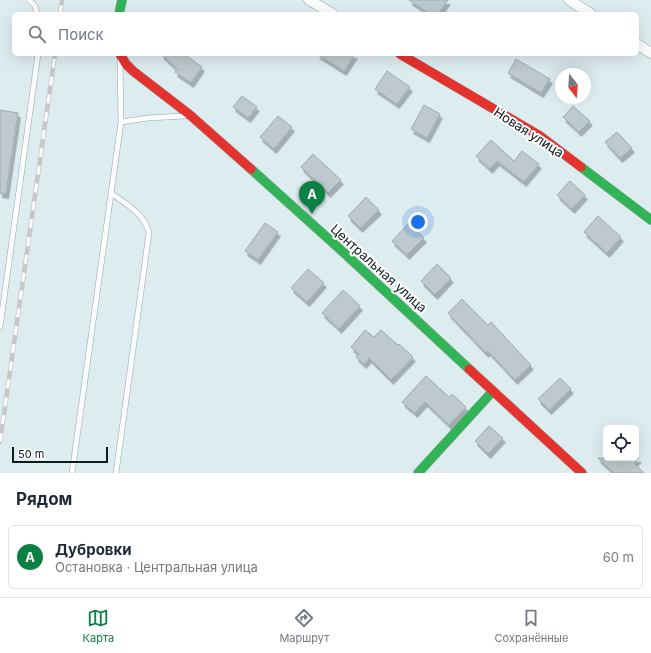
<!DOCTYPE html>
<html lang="ru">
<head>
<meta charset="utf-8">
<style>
	body { margin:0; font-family:Inter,sans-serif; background:#f6f6f7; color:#1f2937 }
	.controls { position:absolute; right:12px; bottom:12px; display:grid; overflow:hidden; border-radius:6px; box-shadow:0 4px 16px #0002 }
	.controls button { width:36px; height:36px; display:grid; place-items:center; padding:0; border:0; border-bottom:1px solid #e0e1e3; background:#fff; color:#1f2937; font:20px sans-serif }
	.compass { position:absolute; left:555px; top:68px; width:36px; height:36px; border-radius:50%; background:#fff; box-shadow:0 4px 16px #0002; rotate:163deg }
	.scale { position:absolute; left:12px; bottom:10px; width:96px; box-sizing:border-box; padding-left:4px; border:2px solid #101a1c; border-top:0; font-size:11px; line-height:14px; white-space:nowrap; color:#101a1c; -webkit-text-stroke:3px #fff; paint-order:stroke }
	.you { position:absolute; left:418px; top:222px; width:14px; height:14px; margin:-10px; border:3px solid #fff; border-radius:50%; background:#1a73e8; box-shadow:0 0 0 6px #1a73e833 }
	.badge { display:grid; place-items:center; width:26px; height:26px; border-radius:50%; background:#0b8043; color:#fff; font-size:13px; font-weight:700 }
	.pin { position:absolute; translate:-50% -33px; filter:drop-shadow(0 1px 2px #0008) }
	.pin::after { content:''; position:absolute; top:21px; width:14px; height:12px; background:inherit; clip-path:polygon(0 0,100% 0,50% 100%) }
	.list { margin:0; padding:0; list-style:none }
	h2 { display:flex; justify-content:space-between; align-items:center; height:52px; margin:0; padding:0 16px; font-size:17px }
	h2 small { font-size:13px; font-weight:400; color:#747a83 }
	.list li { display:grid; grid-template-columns:26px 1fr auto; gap:12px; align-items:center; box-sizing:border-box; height:64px; margin:0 8px 8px; padding:0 8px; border:1px solid #e0e1e3; border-radius:6px }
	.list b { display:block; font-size:15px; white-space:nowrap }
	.list p { margin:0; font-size:13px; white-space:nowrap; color:#747a83 }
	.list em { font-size:13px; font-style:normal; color:#747a83 }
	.icon { flex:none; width:22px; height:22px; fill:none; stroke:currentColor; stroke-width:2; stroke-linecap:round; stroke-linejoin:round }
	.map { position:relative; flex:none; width:651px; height:473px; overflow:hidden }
	.search { position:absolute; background:#fff; box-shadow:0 4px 16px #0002; left:12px; right:12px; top:12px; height:44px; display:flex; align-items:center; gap:10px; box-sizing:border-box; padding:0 14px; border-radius:6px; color:#747a83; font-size:15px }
	.sheet { height:124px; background:#fff }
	nav { display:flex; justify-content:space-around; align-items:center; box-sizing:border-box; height:56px; border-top:1px solid #e0e1e3; background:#fff; font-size:11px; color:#747a83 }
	nav a { display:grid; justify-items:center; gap:2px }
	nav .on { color:#0b8043 }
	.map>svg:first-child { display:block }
	.building { fill:#bdc9cc; stroke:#9fabae; filter:url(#shadow) }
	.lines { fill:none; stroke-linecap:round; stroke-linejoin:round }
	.lane-casing { stroke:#9aa6a8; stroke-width:6 }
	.street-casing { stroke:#9aa6a8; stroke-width:11 }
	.fast-casing { stroke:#9aa6a8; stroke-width:10 }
	.jam-casing { stroke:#9aa6a8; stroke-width:10 }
	.lane { stroke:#fafcfd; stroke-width:5 }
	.street { stroke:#fafcfd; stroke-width:10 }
	.fast { stroke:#30b455; stroke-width:9 }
	.jam { stroke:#e5322d; stroke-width:9 }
	.rail-casing { stroke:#c4c8c9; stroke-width:4.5 }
	.rail { stroke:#fff; stroke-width:3; stroke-dasharray:9; stroke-linecap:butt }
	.labels { text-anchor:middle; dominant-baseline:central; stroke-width:4; stroke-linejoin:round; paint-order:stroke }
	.street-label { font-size:13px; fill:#101a1c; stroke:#fff }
</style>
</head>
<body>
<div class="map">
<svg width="651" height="473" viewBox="0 0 651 473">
	<defs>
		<filter id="shadow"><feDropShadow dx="2.5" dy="4.5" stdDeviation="0" flood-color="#0004"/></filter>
	</defs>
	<rect width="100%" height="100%" fill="#ddecef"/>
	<path class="building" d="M409,0H448L438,14H430Z
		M161,54H184L202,67L191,83L175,72L177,69Z
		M317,54H355L344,71Z
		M516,59L550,79L541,93L508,73Z
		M387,71L410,87L397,104L375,89Z
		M242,96L257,107L248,118L233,107Z
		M424,105L440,114L427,138L411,129Z
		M573,106L590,121L579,132L563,117Z
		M0,110L18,113L6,194L0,193Z
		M278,116L292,127L274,149L260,137Z
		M617,132L632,148L620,158L605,142Z
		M491,140L514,161L522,151L539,164L524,182L497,161L490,169L476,156Z
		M313,154L341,180L328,193L301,167Z
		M570,181L585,195L572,209L557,195Z
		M366,197L379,210L360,228L348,216Z
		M598,216L621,237L607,253L584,232Z
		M265,223L278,232L258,260L245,251Z
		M409,223L424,238L407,255L392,241Z
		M437,264L451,278L435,295L421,281Z
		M308,269L324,283L307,302L291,288Z
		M343,290L360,306L339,329L322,313Z
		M462,299L488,325L491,322L531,365L515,380L488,351L486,353L448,313Z
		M365,330L374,337L381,330L398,345L399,344L413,357L391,380L369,358L364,364L356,357L359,354L351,347Z
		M426,376L449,397L452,394L466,407L449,425L425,402L415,413L402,402Z
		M560,378L571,389L549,410L538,399Z
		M489,426L503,438L488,454L475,441Z
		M598,458H639L634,463L644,473H614Z"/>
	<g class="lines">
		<g class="lane-casing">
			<path id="lane" d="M29,0L35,6L37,14
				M121,122L148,118L184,116
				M111,193C127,205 144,213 149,233L116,473
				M0,327L38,54
				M72,473L121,122L120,60"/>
		</g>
		<g class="street-casing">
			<path id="street" d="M309,0L333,14
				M569,0L591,14
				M637,44L651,53"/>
		</g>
		<g class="fast-casing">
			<path id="fast" d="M119,14L122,0
				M581,167L651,220
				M251,169L342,251L469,369
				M418,473L493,391"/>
		</g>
		<g class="jam-casing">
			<path id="jam" d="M120,54L126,64L133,71L190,115L251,169
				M400,54L540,136L581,167
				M469,369L582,473"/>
		</g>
		<use href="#lane" class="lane"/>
		<use href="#street" class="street"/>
		<use href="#fast" class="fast"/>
		<use href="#jam" class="jam"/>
		<g class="rail-casing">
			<path id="rail" d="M60,14L62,0
				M0,442L55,54"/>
		</g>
		<use href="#rail" class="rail"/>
	</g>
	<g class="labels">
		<g class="street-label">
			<text transform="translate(529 132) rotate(33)">Новая улица</text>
			<text transform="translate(379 268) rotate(42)">Центральная улица</text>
		</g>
	</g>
</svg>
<div class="controls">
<button><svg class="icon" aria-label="locate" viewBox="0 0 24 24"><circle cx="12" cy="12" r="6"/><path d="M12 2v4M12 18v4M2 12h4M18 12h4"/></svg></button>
</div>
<svg class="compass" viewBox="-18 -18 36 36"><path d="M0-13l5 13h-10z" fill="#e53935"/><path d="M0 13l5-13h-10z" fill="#747a83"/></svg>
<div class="scale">50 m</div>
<div class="you"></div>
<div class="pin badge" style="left:312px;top:214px">A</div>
<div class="search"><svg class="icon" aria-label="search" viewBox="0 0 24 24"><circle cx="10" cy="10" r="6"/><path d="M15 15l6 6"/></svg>Поиск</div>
</div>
<section class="sheet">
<h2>Рядом<small></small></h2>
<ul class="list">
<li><span class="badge">A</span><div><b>Дубровки</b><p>Остановка · Центральная улица</p></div><em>60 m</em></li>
</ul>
</section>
<nav>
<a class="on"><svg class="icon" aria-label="map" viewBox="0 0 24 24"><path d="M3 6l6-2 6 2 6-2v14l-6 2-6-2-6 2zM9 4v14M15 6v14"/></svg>Карта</a>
<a><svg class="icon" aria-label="directions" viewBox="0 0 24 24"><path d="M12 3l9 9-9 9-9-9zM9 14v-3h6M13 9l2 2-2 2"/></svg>Маршрут</a>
<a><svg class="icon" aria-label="saved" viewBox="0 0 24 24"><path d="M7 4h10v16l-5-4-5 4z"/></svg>Сохранённые</a>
</nav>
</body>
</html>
